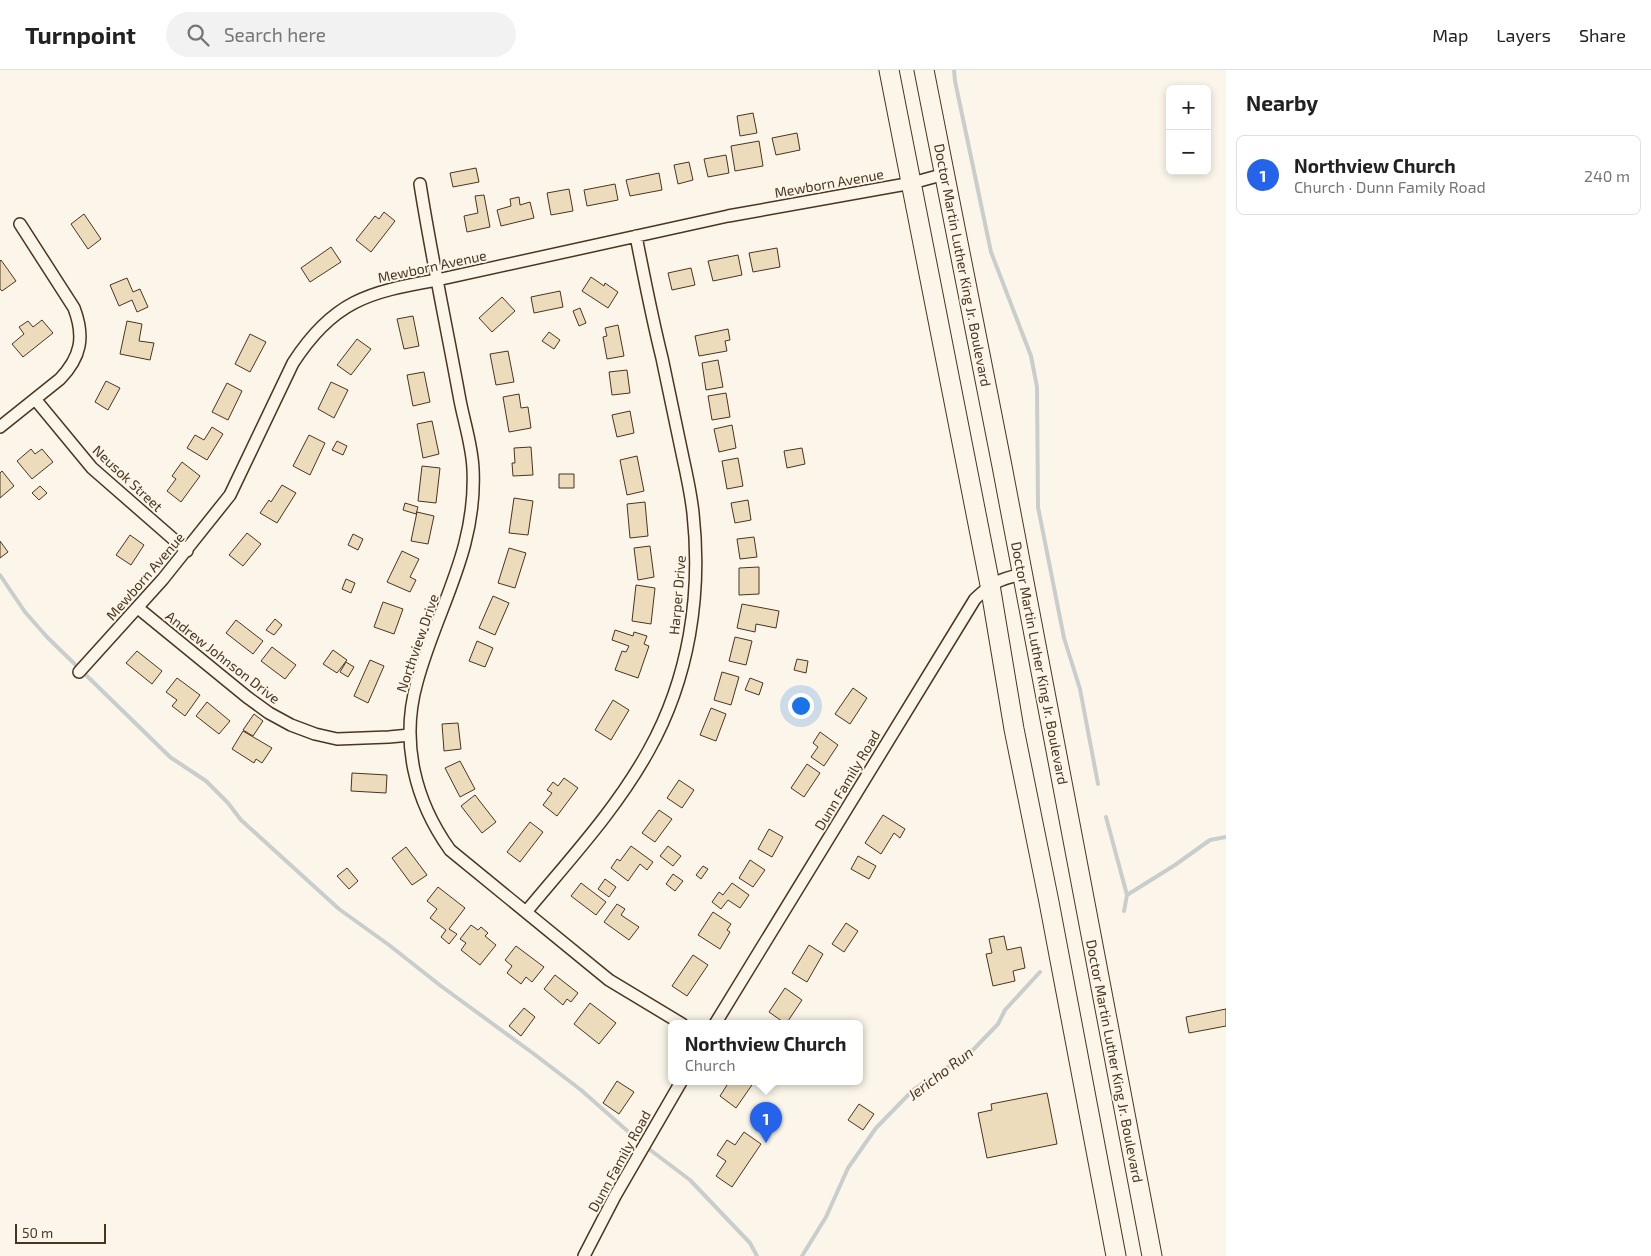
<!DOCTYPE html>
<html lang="en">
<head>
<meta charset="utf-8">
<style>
	body { margin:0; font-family:"Exo 2",sans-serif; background:#f2f2f2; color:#222 }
	.controls { position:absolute; right:15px; top:15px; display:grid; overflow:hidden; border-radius:8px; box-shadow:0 2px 8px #0003 }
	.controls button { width:45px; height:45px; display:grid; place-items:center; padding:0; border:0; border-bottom:1px solid #e0e0e0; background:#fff; color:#222; font:25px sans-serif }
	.scale { position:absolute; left:15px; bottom:12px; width:91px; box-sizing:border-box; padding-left:5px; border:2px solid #4a3520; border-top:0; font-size:14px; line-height:18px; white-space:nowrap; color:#4a3520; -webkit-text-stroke:4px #fbf6e9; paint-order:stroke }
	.you { position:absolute; left:800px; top:635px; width:18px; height:18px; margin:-12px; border:4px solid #fff; border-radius:50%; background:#1a73e8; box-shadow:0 0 0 8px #1a73e833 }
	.badge { display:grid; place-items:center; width:32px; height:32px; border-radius:50%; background:#2563eb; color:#fff; font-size:16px; font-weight:700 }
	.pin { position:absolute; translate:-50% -41px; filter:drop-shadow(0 1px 2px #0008) }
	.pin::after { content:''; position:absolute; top:26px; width:18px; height:15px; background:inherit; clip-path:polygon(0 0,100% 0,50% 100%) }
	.popup { position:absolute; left:668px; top:950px; width:195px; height:65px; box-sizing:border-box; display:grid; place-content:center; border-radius:8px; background:#fff; filter:drop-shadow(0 1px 4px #0005); font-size:16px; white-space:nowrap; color:#767676 }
	.popup b { font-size:19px; color:#222 }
	.popup::after { content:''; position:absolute; left:50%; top:100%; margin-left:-10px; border:10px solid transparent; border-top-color:#fff }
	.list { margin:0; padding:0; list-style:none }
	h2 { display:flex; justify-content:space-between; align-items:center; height:65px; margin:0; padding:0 20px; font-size:21px }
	h2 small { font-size:16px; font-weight:400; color:#767676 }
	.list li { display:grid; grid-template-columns:32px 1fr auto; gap:15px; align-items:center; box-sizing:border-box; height:80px; margin:0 10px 10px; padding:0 10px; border:1px solid #e0e0e0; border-radius:8px }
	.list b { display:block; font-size:19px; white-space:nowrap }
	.list p { margin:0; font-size:16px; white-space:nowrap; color:#767676 }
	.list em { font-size:16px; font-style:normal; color:#767676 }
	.icon { flex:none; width:28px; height:28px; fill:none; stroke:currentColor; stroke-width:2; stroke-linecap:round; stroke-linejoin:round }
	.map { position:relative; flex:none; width:1226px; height:1186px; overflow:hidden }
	header { display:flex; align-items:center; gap:30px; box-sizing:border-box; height:70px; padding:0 25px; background:#fff; border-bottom:1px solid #e0e0e0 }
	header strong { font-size:24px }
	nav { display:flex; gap:28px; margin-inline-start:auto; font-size:18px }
	.search { width:350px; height:45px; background:#f2f2f2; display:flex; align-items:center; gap:12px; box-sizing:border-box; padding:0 18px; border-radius:28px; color:#767676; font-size:19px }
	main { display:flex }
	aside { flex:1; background:#fff }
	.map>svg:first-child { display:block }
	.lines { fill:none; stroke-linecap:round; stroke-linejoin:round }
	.stream { stroke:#c9cecd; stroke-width:4 }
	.building { fill:#ecdcbc; stroke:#4a3520 }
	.minor-casing { stroke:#4a3520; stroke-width:14 }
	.trunk-casing { stroke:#4a3520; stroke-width:21 }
	.minor { stroke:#fbf6e9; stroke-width:11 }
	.trunk { stroke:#fbf6e9; stroke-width:19 }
	.labels { text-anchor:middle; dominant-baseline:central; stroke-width:4; stroke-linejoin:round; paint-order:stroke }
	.street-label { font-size:14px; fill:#4a3520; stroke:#fbf6e9 }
	.water-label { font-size:15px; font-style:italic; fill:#4a3520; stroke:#fbf6e9 }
</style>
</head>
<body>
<header>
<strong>Turnpoint</strong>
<div class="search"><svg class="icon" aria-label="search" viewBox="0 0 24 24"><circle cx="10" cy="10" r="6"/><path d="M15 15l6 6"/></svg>Search here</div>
<nav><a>Map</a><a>Layers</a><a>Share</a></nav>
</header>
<main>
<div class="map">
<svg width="1226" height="1186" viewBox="0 0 1226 1186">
	<rect width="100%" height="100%" fill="#fbf6e9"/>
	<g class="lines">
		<path class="stream" d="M954,0L955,11L991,182L1031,286L1037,317L1038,437L1064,568L1080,619L1098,714
			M0,505L25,542L47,567L170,687L206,711L228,733L241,750L339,839L389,875L441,916L534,984L581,1020L641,1073L690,1110L750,1173L757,1186
			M1106,747L1127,825
			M1124,841L1127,825L1175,795L1210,770L1226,767
			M802,1186L826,1147L848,1098L876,1058L913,1020L971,982L998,954L1005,940L1040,902"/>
	</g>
	<path class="building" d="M753,43L757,63L740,66L737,46Z
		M797,63L800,80L776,85L772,68Z
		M759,71L763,96L735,101L731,76Z
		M726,85L729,103L708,107L704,89Z
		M689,92L693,110L678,114L674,95Z
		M476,98L479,112L453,117L450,103Z
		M659,103L662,120L630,126L626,110Z
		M615,114L618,130L587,136L584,120Z
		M569,119L573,141L551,145L547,123Z
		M484,125L490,157L467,162L464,146L478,143L475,126Z
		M519,127L520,135L530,132L534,148L501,156L497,140L511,136L510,129Z
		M384,142L395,151L371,182L356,170L375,146L379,149Z
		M84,144L101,169L88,179L71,154Z
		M331,177L341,192L310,212L301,198Z
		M777,178L780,197L753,202L749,183Z
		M738,185L742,205L713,211L708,191Z
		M1,190L16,211L2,221L0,219V191Z
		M691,198L695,215L672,220L668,203Z
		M591,207L604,216L605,213L618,222L608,238L582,221Z
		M127,208L133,222L140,219L148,237L137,242L132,230L119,236L110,215Z
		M560,221L563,237L534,243L531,227Z
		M502,227L515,241L492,262L479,248Z
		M580,238L586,253L579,256L573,241Z
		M413,246L419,276L404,279L397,249Z
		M42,250L53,263L23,287L12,274L24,264L19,257L28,251L33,257Z
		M127,251L142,254L139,271L154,273L150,290L120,284Z
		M618,255L624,286L607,289L603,267L607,266L605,258Z
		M728,259L730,270L725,271L727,281L699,286L695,266Z
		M549,262L560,270L554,279L542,271Z
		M250,264L266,272L250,302L235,294Z
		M357,269L371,279L351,305L337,295Z
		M508,281L514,312L496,315L490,284Z
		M718,290L723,317L706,320L702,293Z
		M627,300L630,323L612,325L609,302Z
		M424,302L430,332L413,336L407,305Z
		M106,311L120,318L108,340L95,332Z
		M331,312L348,320L334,348L318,339Z
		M227,313L242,321L228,350L212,342Z
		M726,323L730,347L712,350L708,326Z
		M519,324L521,338L528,337L531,358L509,362L503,327Z
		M630,341L634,363L617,367L612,345Z
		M432,351L439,384L423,388L417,354Z
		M732,355L736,378L719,382L714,359Z
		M212,357L223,364L207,390L187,378L195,365L204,370Z
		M309,365L325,373L310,405L293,396Z
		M337,371L347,376L343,385L332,380Z
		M531,377L533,405L513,406L512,393H515L514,378Z
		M802,378L805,394L787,398L784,381Z
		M31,379L35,384L42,379L53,392L32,409L17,391Z
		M637,386L644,421L627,425L620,390Z
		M738,388L743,416L727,419L722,391Z
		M182,392L200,406L181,432L167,421L176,409L172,406Z
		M422,396L440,398L436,433L418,431Z
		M2,401L14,416L0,428V403Z
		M559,404H574V418H559Z
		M282,415L296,423L277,453L260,443L269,430L271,432Z
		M40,416L47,423L39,430L32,423Z
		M514,428L533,431L528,465L509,463Z
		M748,430L751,450L735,453L731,433Z
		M645,432L648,466L630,468L627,434Z
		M405,433L418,437L416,444L403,440Z
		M417,442L434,446L428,474L411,471Z
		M247,463L261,474L243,496L229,485Z
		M353,464L363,469L358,480L348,475Z
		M130,465L144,475L131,495L116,485Z
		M754,467L757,487L740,489L737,469Z
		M0,471L8,482L0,488Z
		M650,476L654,507L638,510L634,478Z
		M509,478L526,483L515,518L498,513Z
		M402,481L419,489L410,507L416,510L410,522L387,512Z
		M759,497V524L739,525V498Z
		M346,509L355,513L351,523L342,519Z
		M636,515L655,518L651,554L632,551Z
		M493,526L509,533L495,565L479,558Z
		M383,532L403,539L394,564L374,557Z
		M742,534L779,541L776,558L756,554L755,562L737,558Z
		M275,549L282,555L274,565L266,560Z
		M236,550L263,571L253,584L226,563Z
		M615,560L633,566L634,562L647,566L644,574L649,576L638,608L615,600L622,581L626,582L629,576L612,570Z
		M735,567L752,571L746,595L729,591Z
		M477,571L493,578L485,597L469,591Z
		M272,577L296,595L285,609L261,591Z
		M333,580L347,590L337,603L323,594Z
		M137,581L162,601L152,614L126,593Z
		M797,589L808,591L806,603L794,600Z
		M370,590L384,596L368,633L354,626Z
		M346,592L354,597L348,607L340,602Z
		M722,602L739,607L731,635L714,630Z
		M177,608L200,625L185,646L172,636L177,630L166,622Z
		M750,608L763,613L759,625L745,620Z
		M853,618L867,628L850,654L835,644Z
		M613,630L629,640L611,670L595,660Z
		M207,632L230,651L219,664L196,646Z
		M711,638L726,644L716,671L700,665Z
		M254,644L263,651L253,666L243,660Z
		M458,653L461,679L444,681L442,654Z
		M243,661L272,678L262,693L256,689L254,693L232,679Z
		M820,662L838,675L824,696L811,687L818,677L813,673Z
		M460,691L475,719L460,727L445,698Z
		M807,694L820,703L804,727L791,718Z
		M352,703L387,705L386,723L351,721Z
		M564,708L578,718L557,746L543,735L552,723L547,720L553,712L558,716Z
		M679,710L694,720L682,738L667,728Z
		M475,725L496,752L482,763L461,736Z
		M659,740L672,749L655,772L642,763Z
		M883,745L905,759L900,768L894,763L881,784L865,773Z
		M530,752L543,762L520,792L507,782Z
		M769,759L783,767L772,787L758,779Z
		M631,776L653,792L647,800L640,794L628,811L611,798L617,789L620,791Z
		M668,776L681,786L673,796L660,786Z
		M406,777L427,805L412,815L392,788Z
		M858,786L876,796L869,809L851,799Z
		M750,790L765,800L753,817L739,808Z
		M703,796L708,799L701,809L696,805Z
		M347,798L358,811L349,819L337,806Z
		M673,804L683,811L675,821L666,814Z
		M605,809L616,817L609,827L598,819Z
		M581,813L606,832L596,845L571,826Z
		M732,813L749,825L740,838L728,830L721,839L712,832L719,822L723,825Z
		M438,817L465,838L449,859L457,864L449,874L441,867L446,860L430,848L437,839L427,831Z
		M617,834L625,839L621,845L639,857L629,870L604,852Z
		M713,842L731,854L727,860L730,862L720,879L698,865Z
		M846,853L858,861L844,882L832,874Z
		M471,855L478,860L481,857L488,863L485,866L496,875L480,895L461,880L466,873L460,869Z
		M1004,866L1007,880L1021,877L1025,898L1013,901L1015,911L993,916L986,884L992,883L989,869Z
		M809,875L823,884L807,912L792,903Z
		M516,876L544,897L532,912L526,907L521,914L507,903L512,896L505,890Z
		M693,885L708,895L687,926L672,916Z
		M555,905L578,923L571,932L567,929L563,935L544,919Z
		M785,918L802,930L786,954L769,942Z
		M590,933L616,953L599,974L574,954Z
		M524,938L535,947L521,966L509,956Z
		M1226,939V956L1189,963L1186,947Z
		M617,1011L634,1022L619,1044L603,1033Z
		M729,1012H754L736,1038L720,1026Z
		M1047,1023L1057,1074L987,1088L978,1043L992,1040L991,1034Z
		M859,1034L874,1044L863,1060L848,1050Z
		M744,1062L761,1074L732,1117L716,1106L726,1091L717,1085L727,1070L735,1075Z"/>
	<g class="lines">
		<g class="minor-casing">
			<path id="minor" d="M420,114C431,184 446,254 459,325C463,349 472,374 473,399C477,481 437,538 417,612C400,672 415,731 450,780L609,910L682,954
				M35,329L92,398L187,481
				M0,357L60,309C81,287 85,267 74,238L20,154
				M138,538L247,627L269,643L291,655L315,664L337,669L389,667L410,665
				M79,602L163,509L230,425L293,293C333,231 368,222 437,210L728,146L912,113L945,104
				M526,842C569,790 616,740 649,680C689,608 702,525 693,443C691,425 687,406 683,388C676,354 669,321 662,288C652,248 644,207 636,166
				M715,954L975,529C992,513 999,509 1023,504
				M584,1186L615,1126L681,1012"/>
		</g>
		<g class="trunk-casing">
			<path id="trunk" d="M889,0L990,515L1014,659L1049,832L1116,1186
				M924,0L1002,396L1152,1186"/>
		</g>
		<use href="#minor" class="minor"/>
		<use href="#trunk" class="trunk"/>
	</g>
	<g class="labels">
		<g class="street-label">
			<text transform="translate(829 113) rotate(-10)">Mewborn Avenue</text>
			<text transform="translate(963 195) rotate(79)">Doctor Martin Luther King Jr. Boulevard</text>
			<text transform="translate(432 196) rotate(-12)">Mewborn Avenue</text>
			<text transform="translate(128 408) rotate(43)">Neusok Street</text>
			<text transform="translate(145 506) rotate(-49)">Mewborn Avenue</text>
			<text transform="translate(677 525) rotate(-85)">Harper Drive</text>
			<text transform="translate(417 573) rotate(-71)">Northview Drive</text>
			<text transform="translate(223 587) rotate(38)">Andrew Johnson Drive</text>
			<text transform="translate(1040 593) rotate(79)">Doctor Martin Luther King Jr. Boulevard</text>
			<text transform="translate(847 710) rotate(-59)">Dunn Family Road</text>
			<text transform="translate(1115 991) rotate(79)">Doctor Martin Luther King Jr. Boulevard</text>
			<text transform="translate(619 1091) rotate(-61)">Dunn Family Road</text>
		</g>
		<g class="water-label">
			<text transform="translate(940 1003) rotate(-37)">Jericho Run</text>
		</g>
	</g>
</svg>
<div class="controls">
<button>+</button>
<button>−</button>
</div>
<div class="scale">50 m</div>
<div class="you"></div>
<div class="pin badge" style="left:766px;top:1073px">1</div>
<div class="popup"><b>Northview Church</b>Church</div>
</div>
<aside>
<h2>Nearby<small></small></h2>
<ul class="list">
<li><span class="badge">1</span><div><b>Northview Church</b><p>Church · Dunn Family Road</p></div><em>240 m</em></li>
</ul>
</aside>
</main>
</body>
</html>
